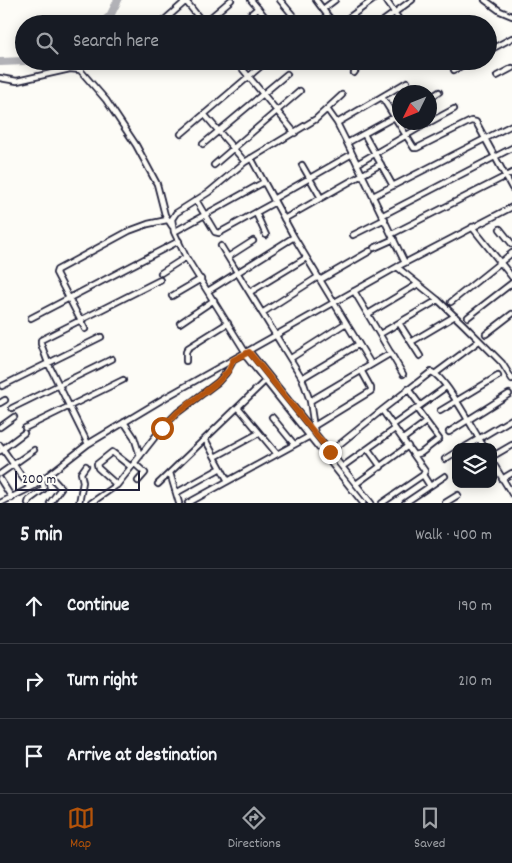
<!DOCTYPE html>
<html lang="en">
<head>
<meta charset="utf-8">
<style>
	body { margin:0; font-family:Dekko,sans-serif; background:#242831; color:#f1f3f6 }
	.controls { position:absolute; right:15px; bottom:15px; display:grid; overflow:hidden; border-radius:10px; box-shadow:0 2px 12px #0003 }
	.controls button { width:45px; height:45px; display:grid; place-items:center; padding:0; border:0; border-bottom:1px solid #363941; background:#171b24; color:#f1f3f6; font:25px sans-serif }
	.compass { position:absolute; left:392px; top:85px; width:45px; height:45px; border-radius:50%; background:#171b24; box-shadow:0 2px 12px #0003; rotate:227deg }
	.scale { position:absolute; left:15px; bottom:12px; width:125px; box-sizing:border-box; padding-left:5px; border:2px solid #22223b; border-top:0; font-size:14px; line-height:18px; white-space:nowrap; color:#22223b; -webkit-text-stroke:4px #fdfcf7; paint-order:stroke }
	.stop { position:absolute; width:15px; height:15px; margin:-11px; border:4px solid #b45309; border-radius:50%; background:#fff }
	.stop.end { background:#b45309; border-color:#fff; box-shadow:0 1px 5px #0008 }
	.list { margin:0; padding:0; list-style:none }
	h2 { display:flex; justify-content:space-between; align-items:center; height:65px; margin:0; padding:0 20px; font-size:21px }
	h2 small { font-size:16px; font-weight:400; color:#9ea1a6 }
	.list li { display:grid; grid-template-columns:32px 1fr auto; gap:15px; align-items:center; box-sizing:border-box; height:75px; padding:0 20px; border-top:1px solid #363941 }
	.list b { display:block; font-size:19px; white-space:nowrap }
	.list em { font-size:16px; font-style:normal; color:#9ea1a6 }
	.icon { flex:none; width:28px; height:28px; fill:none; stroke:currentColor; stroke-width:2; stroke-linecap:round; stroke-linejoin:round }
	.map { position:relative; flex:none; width:512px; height:503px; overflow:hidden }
	.search { position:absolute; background:#171b24; box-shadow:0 2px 12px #0003; left:15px; right:15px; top:15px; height:55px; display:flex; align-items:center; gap:12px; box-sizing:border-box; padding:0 18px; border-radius:28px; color:#9ea1a6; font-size:19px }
	.sheet { height:290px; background:#171b24 }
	nav { display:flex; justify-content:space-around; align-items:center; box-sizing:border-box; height:70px; border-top:1px solid #363941; background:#171b24; font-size:14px; color:#9ea1a6 }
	nav a { display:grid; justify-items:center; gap:2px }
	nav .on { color:#b45309 }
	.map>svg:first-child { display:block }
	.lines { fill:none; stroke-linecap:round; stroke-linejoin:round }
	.river { stroke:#b2b2b7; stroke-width:8 }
	.minor-casing { stroke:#22223b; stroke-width:8 }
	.minor { stroke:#fdfcf7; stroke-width:4.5 }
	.route { stroke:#b45309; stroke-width:6 }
</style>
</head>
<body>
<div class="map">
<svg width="512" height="503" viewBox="0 0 512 503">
	<rect width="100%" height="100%" fill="#fdfcf7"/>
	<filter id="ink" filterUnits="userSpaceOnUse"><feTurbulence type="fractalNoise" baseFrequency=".02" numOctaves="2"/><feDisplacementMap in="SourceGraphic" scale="10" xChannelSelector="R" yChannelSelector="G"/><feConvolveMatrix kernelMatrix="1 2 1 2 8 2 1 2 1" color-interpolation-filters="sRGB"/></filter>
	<g filter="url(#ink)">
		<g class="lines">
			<path class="river" d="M100,24L110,16L118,0
				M0,62L25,61"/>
			<g class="minor-casing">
				<path id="minor" d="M185,0L204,24
					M251,0L271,24
					M280,0L300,24
					M316,0L334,24
					M386,0L402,24
					M485,0L500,11L512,16
					M323,9L335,0
					M161,23L186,1
					M204,23L231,0
					M239,24L258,8
					M340,24L373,0
					M379,24L412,0
					M488,51L512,38
					M236,61L295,133
					M454,70L470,61
					M354,73L358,67V61
					M497,76L512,68
					M0,78L17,81L70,69L80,70L106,100L136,145L157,184L165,215L172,226
					M382,97L414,148H417L471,121L476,122L512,188
					M430,98L439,92
					M327,109L337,123L347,143L405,263
					M204,114L245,162
					M430,122L454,109
					M337,123L407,82
					M181,134L267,61
					M364,134L393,186
					M347,143L400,114
					M203,144L287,74
					M251,158L294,237L371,364
					M357,164L429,122
					M214,165L300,91
					M302,165L321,198
					M373,196L512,125
					M273,199L352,154
					M196,200L215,232L219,233L275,202
					M256,213L266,235
					M383,215L512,148
					M284,219L381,164
					M472,227L512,277
					M500,229L512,244
					M174,232L264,182
					M392,234L512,173
					M353,235L385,219
					M221,246L302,378L310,401L315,434
					M374,248L394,239
					M228,257L253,241
					M397,267L438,300L464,325L502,363L512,379
					M161,273L186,257
					M320,280L370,251
					M208,291L294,237
					M354,291L403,374
					M250,292L306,258
					M172,296L201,279
					M451,302L512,253
					M262,313L318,277
					M368,314L418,284
					M468,317L512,283
					M31,318L179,241
					M180,323L214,300
					M399,323L420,356
					M85,329L56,273L57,270L129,231L148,224L167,220
					M380,334L438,300
					M486,334L512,314
					M411,342L455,316
					M249,351L371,503
					M246,353L186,257L174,232L172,219L176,213L209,192L245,162L316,119L342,95
					M244,354L363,503
					M291,358L346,323
					M186,361V352L188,348L228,323
					M436,373L479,341
					M302,378L359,344
					M2,386L101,337
					M408,389L420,405
					M310,401L391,353
					M0,403L5,400
					M238,407L277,454
					M12,408L112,359
					M382,410L425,471L423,475L382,503
					M440,411L498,376
					M272,417L294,444
					M124,422L134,437L140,456
					M393,425L446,387
					M314,426L371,391V388L361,370
					M0,427L14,417
					M25,428L123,380
					M449,432L509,394
					M205,439L228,481
					M403,439L426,422
					M88,444L48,363L41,344V340L160,280
					M0,445L30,488
					M465,447L512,419
					M368,449L381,467
					M0,451L24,433
					M330,452L382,410L431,372C445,375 475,433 484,447
					M414,455L421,453L439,439L416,408
					M493,456L512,445
					M215,457L259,433
					M445,459L456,452
					M134,463L145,473L138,481
					M493,463L512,494
					M342,467L395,429
					M170,473L179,503
					M0,474L34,450
					M49,475L61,488L50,503
					M423,475L430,486
					M0,479L12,498
					M502,479L512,473
					M158,484L265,381
					M356,484L408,446
					M117,485L98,468L97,464L112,452L131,467
					M176,493L221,468
					M0,503L34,486L88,444L168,396L397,267L512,207
					M28,503L29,500L44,489L42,480
					M79,503L83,482L81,473L86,466
					M91,503L117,485L162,428L177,413L218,382L226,373L233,361
					M188,503L310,436
					M405,503L445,476
					M445,503L458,495"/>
			</g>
			<use href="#minor" class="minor"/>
		</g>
	</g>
	<g class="lines" filter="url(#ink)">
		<path class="route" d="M162,428L177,413L218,382L229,370L233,360L249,352L330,452"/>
	</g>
</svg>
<div class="controls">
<button><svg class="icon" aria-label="layers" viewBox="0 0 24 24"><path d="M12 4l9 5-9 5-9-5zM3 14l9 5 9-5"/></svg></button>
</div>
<svg class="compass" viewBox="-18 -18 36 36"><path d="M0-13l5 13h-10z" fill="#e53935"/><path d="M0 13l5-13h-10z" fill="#9ea1a6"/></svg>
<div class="scale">200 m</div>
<div class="stop" style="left:162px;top:428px"></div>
<div class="stop end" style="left:330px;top:452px"></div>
<div class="search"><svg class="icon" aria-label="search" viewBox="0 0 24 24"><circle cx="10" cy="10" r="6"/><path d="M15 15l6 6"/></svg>Search here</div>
</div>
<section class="sheet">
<h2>5 min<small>Walk · 400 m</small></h2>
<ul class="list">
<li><svg class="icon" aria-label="ahead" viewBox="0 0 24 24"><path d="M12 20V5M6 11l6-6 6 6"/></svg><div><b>Continue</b></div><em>190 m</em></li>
<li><svg class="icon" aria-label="right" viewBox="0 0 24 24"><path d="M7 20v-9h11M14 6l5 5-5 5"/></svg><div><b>Turn right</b></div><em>210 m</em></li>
<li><svg class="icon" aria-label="arrive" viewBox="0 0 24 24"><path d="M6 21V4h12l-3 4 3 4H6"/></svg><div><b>Arrive at destination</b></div></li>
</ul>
</section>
<nav>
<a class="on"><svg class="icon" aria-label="map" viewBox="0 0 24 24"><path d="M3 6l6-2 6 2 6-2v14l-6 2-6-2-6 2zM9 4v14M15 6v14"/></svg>Map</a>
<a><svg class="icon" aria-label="directions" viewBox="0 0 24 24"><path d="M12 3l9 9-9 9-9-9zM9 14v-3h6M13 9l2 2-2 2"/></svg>Directions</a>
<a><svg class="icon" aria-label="saved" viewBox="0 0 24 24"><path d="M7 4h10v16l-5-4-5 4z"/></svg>Saved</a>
</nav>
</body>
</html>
